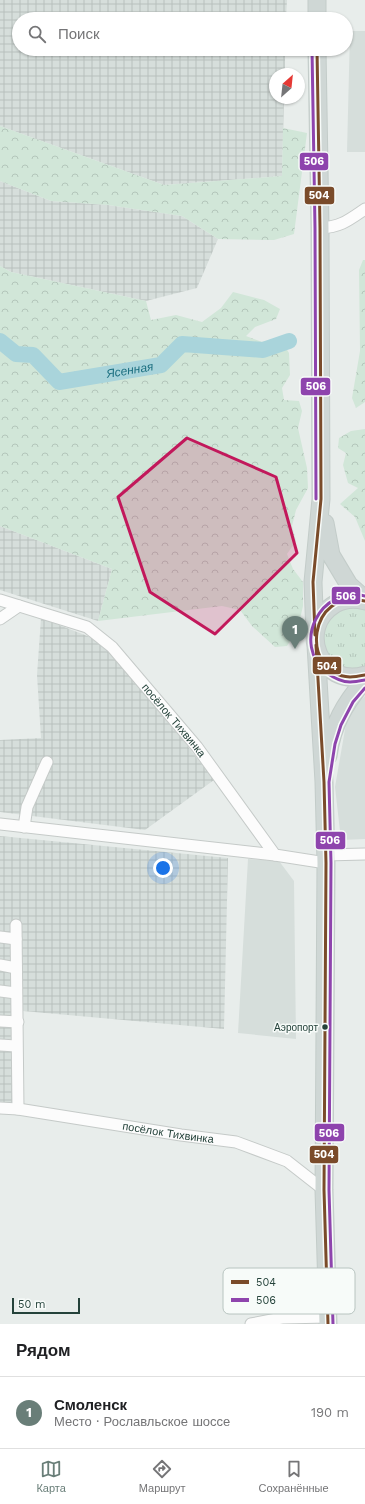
<!DOCTYPE html>
<html lang="ru">
<head>
<meta charset="utf-8">
<style>
	body { margin:0; font-family:"Work Sans",sans-serif; background:#f6f6f6; color:#202124 }
	.compass { position:absolute; left:269px; top:68px; width:36px; height:36px; border-radius:50%; background:#fff; box-shadow:0 1px 3px #0004; rotate:27deg }
	.scale { position:absolute; left:12px; bottom:10px; width:68px; box-sizing:border-box; padding-left:4px; border:2px solid #24423a; border-top:0; font-size:11px; line-height:14px; white-space:nowrap; color:#24423a; -webkit-text-stroke:3px #f7fbf9; paint-order:stroke }
	.you { position:absolute; left:163px; top:868px; width:14px; height:14px; margin:-10px; border:3px solid #fff; border-radius:50%; background:#1a73e8; box-shadow:0 0 0 6px #1a73e833 }
	.badge { display:grid; place-items:center; width:26px; height:26px; border-radius:50%; background:#697e78; color:#fff; font-size:13px; font-weight:700 }
	.pin { position:absolute; translate:-50% -33px; filter:drop-shadow(0 1px 2px #0008) }
	.pin::after { content:''; position:absolute; top:21px; width:14px; height:12px; background:inherit; clip-path:polygon(0 0,100% 0,50% 100%) }
	.list { margin:0; padding:0; list-style:none }
	h2 { display:flex; justify-content:space-between; align-items:center; height:52px; margin:0; padding:0 16px; font-size:17px }
	h2 small { font-size:13px; font-weight:400; color:#757577 }
	.list li { display:grid; grid-template-columns:26px 1fr auto; gap:12px; align-items:center; box-sizing:border-box; height:72px; padding:0 16px; border-top:1px solid #e0e0e0 }
	.list b { display:block; font-size:15px; white-space:nowrap }
	.list p { margin:0; font-size:13px; white-space:nowrap; color:#757577 }
	.list em { font-size:13px; font-style:normal; color:#757577 }
	.icon { flex:none; width:22px; height:22px; fill:none; stroke:currentColor; stroke-width:2; stroke-linecap:round; stroke-linejoin:round }
	.map { position:relative; flex:none; width:365px; height:1324px; overflow:hidden }
	.search { position:absolute; background:#fff; box-shadow:0 1px 3px #0004; left:12px; right:12px; top:12px; height:44px; display:flex; align-items:center; gap:10px; box-sizing:border-box; padding:0 14px; border-radius:22px; color:#757577; font-size:15px }
	.sheet { height:124px; background:#fff }
	nav { display:flex; justify-content:space-around; align-items:center; box-sizing:border-box; height:56px; border-top:1px solid #e0e0e0; background:#fff; font-size:11px; color:#757577 }
	nav a { display:grid; justify-items:center; gap:2px }
	nav .on { color:#697e78 }
	.map>svg:first-child { display:block }
	.built { fill:#d6dedb }
	.industrial { fill:url(#industrial-grid) }
	.grass { fill:url(#grass-tufts) }
	.forest { fill:url(#forest-crowns) }
	.lines { fill:none; stroke-linecap:round; stroke-linejoin:round }
	.river { stroke:#a9d4db; stroke-width:16 }
	.minor-casing { stroke:#c5cac8; stroke-width:13 }
	.primary-casing { stroke:#c3ccc9; stroke-width:19 }
	.minor { stroke:#fcfcfc; stroke-width:11 }
	.primary { stroke:#cfd7d5; stroke-width:17 }
	.bus-1-casing { stroke:#f7fbf9; stroke-width:6 }
	.bus-2-casing { stroke:#f7fbf9; stroke-width:6 }
	.bus-1 { stroke:#7a4b2a; stroke-width:3 }
	.bus-2 { stroke:#8e44ad; stroke-width:3 }
	.marked { fill:#c2185b; fill-opacity:0.2; stroke:#c2185b; stroke-width:3; stroke-linejoin:round }
	.bus-dot { fill:#24423a; stroke:#f7fbf9; stroke-width:1.5 }
	.labels { text-anchor:middle; dominant-baseline:central; stroke-width:3; stroke-linejoin:round; paint-order:stroke }
	.bus-label { font-size:10px; fill:#24423a; stroke:#f7fbf9; text-anchor:end }
	.street-label { font-size:11px; fill:#24423a; stroke:#f7fbf9 }
	.water-label { font-size:12px; font-style:italic; fill:#1c6f80; stroke:#f7fbf9 }
	.key { fill:#f7fbf9; stroke:#b8c4c0; stroke-width:1 }
	.key-label { font-size:11px; fill:#24423a }
	.line-badge { stroke:#f7fbf9; stroke-width:1.5 }
	.badge-label { font-size:11px; text-anchor:middle; font-weight:bold; fill:#fff }
</style>
</head>
<body>
<div class="map">
<svg width="365" height="1324" viewBox="0 0 365 1324">
	<defs>
		<pattern id="industrial-grid" width="8" height="8" patternUnits="userSpaceOnUse"><rect width="8" height="8" fill="#d6dedb"/><path d="M0 4h8M4 0v8" fill="none" stroke="#b8c0bd"/></pattern>
		<pattern id="grass-tufts" width="24" height="20" patternUnits="userSpaceOnUse"><rect width="24" height="20" fill="#d1e6d8"/><path d="M3 7l-1-3M5 7V3M7 7l1-3M15 17l-1-3M17 17v-4M19 17l1-3" fill="none" stroke="#b3c6ba"/></pattern>
		<pattern id="forest-crowns" width="20" height="18" patternUnits="userSpaceOnUse"><rect width="20" height="18" fill="#d1e6d8"/><path d="M2 6a3 3 0 1 1 6 0M12 15a3 3 0 1 1 6 0" fill="none" stroke="#b3c6ba"/></pattern>
	</defs>
	<rect width="100%" height="100%" fill="#e8edeb"/>
	<path class="built" d="M350,31H365V152H347Z
		M365,696V839L341,840L335,787L348,712Z
		M248,859L279,861L294,881L296,1039L238,1033Z"/>
	<path class="industrial" d="M0,0H287L286,19H19V49H285V74H275V98H284L282,176L164,185L0,126Z
		M0,181L51,201L108,205L182,216L218,239L197,288L146,301L11,272L0,266Z
		M0,526L112,569L98,621L0,590Z
		M41,618L108,644L214,780L145,830L0,812V740L41,738L37,675Z
		M0,836L228,858L224,1029L23,1011L18,1103L0,1102Z"/>
	<path class="grass" d="M345,607L365,608V669L358,671L336,667L323,650V628L328,619Z"/>
	<path class="forest" d="M0,126L164,185L282,176L283,128L307,133L294,234L274,240L218,239L182,216L108,205L51,201L0,181Z
		M363,260H365V402L356,408L352,398L360,351L359,270Z
		M0,266L11,272L146,301L151,320L176,315L202,322L221,308L233,292L264,300L280,309L276,319L255,327L246,336L262,342L280,338L289,353L290,375L282,388L284,400L299,401L302,411L298,428L307,468L308,488L296,510L292,526L296,541L287,554L293,569L303,582V606L298,628L287,646L275,647L252,626L240,610L222,606L98,621L112,569L0,526Z
		M365,429V541L355,517L340,504L358,488L348,483L343,465L346,453L338,448L339,438L351,431Z"/>
	<g class="lines">
		<path class="river" id="s1" d="M0,341L16,354L33,355L59,382L161,365L182,344L263,350L289,341"/>
		<g class="minor-casing">
			<g id="minor">
				<path d="M320,228C341,227 349,220 365,209"/>
				<path id="s2" d="M0,600L87,627L112,647L197,747L275,855L326,863"/>
				<path d="M0,619L19,606"/>
				<path d="M0,824L275,855"/>
				<path d="M24,827L27,807L47,762"/>
				<path d="M325,855L365,854"/>
				<path d="M16,925L18,1109"/>
				<path d="M0,937L16,939"/>
				<path d="M0,965L16,968"/>
				<path d="M0,991L16,993"/>
				<path d="M0,1021L18,1022"/>
				<path d="M0,1045L16,1046"/>
				<path id="s3" d="M0,1108L18,1109L181,1135L236,1142L287,1161L324,1190"/>
				<path d="M251,1324L282,1318L328,1317"/>
			</g>
		</g>
		<g class="primary-casing">
			<path id="primary" d="M317,0V19
				M325,523L331,555L349,585L365,599
				M365,601C355,598 344,599 335,604C295,628 321,689 365,675
				M315,635L313,582L321,499L320,228L317,49
				M316,645L324,782L326,863L324,1190L328,1324
				M328,756C332,725 345,703 365,680"/>
		</g>
		<use href="#minor" class="minor"/>
		<use href="#primary" class="primary"/>
		<g class="bus-1-casing">
			<path id="bus-1" d="M365,601C308,587 299,674 350,677C355,677 360,676 365,675
				M315,635L313,582L321,499L320,228L317,49
				M316,645L324,782L326,863L324,1190L328,1324"/>
		</g>
		<g class="bus-2-casing">
			<path id="bus-2" d="M312,49L315,228L316,499
				M365,596C320,585 291,644 327,673C334,678 342,682 350,682C355,682 360,681 365,680
				M333,1324L329,1190L331,863L329,782L335,744L341,725L353,702L365,688"/>
		</g>
		<use href="#bus-1" class="bus-1"/>
		<use href="#bus-2" class="bus-2"/>
	</g>
	<path class="marked" d="M187,438L276,477L297,553L215,634L150,592L118,497Z"/>
	<circle class="bus-dot" cx="325" cy="1027" r="3.5"/>
	<g class="labels">
		<g class="bus-label">
			<text x="318" y="1027">Аэропорт</text>
		</g>
		<g class="street-label">
			<text stroke="none"><textPath href="#s2" startOffset="219">посёлок Тихвинка</textPath></text>
			<text stroke="none"><textPath href="#s3" startOffset="170">посёлок Тихвинка</textPath></text>
		</g>
		<g class="water-label">
			<text stroke="none"><textPath href="#s1" startOffset="147">Ясенная</textPath></text>
		</g>
	</g>
	<rect x="223" y="1268" width="132" height="46" rx="6" class="key"/>
	<rect x="231" y="1280" width="18" height="4" fill="#7a4b2a"/>
	<rect x="231" y="1298" width="18" height="4" fill="#8e44ad"/>
	<g class="key-label">
		<text x="256" y="1286">504</text>
		<text x="256" y="1304">506</text>
	</g>
	<g class="line-badge">
		<rect x="299" y="152" width="30" height="19" rx="4" fill="#8e44ad"/>
		<rect x="304" y="186" width="31" height="19" rx="4" fill="#7a4b2a"/>
		<rect x="300" y="377" width="31" height="19" rx="4" fill="#8e44ad"/>
		<rect x="331" y="586" width="30" height="19" rx="4" fill="#8e44ad"/>
		<rect x="312" y="656" width="30" height="19" rx="4" fill="#7a4b2a"/>
		<rect x="315" y="831" width="31" height="19" rx="4" fill="#8e44ad"/>
		<rect x="314" y="1123" width="31" height="19" rx="4" fill="#8e44ad"/>
		<rect x="309" y="1145" width="30" height="19" rx="4" fill="#7a4b2a"/>
	</g>
	<g class="badge-label">
		<text x="314" y="165">506</text>
		<text x="319" y="199">504</text>
		<text x="316" y="390">506</text>
		<text x="346" y="600">506</text>
		<text x="327" y="670">504</text>
		<text x="330" y="844">506</text>
		<text x="329" y="1137">506</text>
		<text x="324" y="1158">504</text>
	</g>
</svg>
<svg class="compass" viewBox="-18 -18 36 36"><path d="M0-13l5 13h-10z" fill="#e53935"/><path d="M0 13l5-13h-10z" fill="#757577"/></svg>
<div class="scale">50 m</div>
<div class="you"></div>
<div class="pin badge" style="left:295px;top:649px">1</div>
<div class="search"><svg class="icon" aria-label="search" viewBox="0 0 24 24"><circle cx="10" cy="10" r="6"/><path d="M15 15l6 6"/></svg>Поиск</div>
</div>
<section class="sheet">
<h2>Рядом<small></small></h2>
<ul class="list">
<li><span class="badge">1</span><div><b>Смоленск</b><p>Место · Рославльское шоссе</p></div><em>190 m</em></li>
</ul>
</section>
<nav>
<a class="on"><svg class="icon" aria-label="map" viewBox="0 0 24 24"><path d="M3 6l6-2 6 2 6-2v14l-6 2-6-2-6 2zM9 4v14M15 6v14"/></svg>Карта</a>
<a><svg class="icon" aria-label="directions" viewBox="0 0 24 24"><path d="M12 3l9 9-9 9-9-9zM9 14v-3h6M13 9l2 2-2 2"/></svg>Маршрут</a>
<a><svg class="icon" aria-label="saved" viewBox="0 0 24 24"><path d="M7 4h10v16l-5-4-5 4z"/></svg>Сохранённые</a>
</nav>
</body>
</html>
